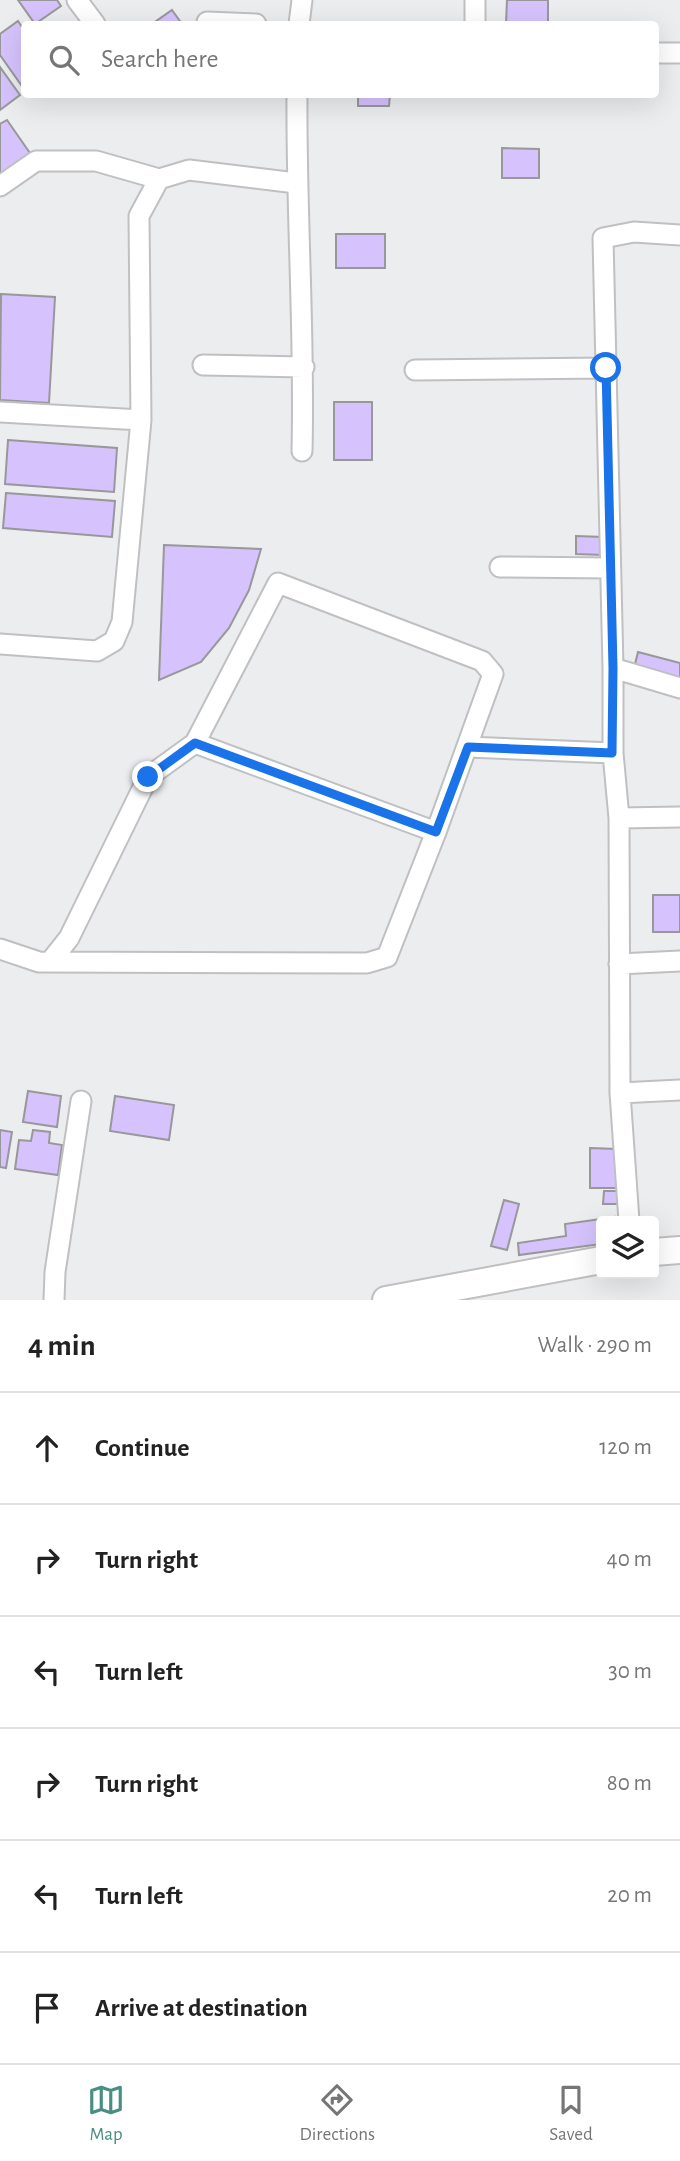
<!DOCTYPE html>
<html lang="en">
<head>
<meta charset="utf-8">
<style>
	body { margin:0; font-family:"Alegreya Sans",sans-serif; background:#f6f6f6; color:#222 }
	.controls { position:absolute; right:21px; bottom:21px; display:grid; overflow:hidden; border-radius:7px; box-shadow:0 7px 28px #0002 }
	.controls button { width:63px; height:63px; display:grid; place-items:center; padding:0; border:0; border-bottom:2px solid #e0e0e0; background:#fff; color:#222; font:35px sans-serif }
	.stop { position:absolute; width:21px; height:21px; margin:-16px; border:5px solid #1a73e8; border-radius:50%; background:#fff }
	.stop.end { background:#1a73e8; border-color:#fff; box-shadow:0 2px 7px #0008 }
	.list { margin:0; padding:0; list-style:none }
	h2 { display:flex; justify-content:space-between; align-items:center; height:91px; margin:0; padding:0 28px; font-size:30px }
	h2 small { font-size:23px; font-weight:400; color:#767676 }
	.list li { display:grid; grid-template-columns:46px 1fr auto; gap:21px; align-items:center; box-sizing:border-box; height:112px; padding:0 28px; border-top:2px solid #e0e0e0 }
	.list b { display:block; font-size:26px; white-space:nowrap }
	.list em { font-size:23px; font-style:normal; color:#767676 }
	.icon { flex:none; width:38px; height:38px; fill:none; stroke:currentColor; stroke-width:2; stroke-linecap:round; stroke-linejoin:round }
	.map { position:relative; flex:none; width:680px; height:1300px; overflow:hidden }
	.search { position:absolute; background:#fff; box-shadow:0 7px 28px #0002; left:21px; right:21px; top:21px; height:77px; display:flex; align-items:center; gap:18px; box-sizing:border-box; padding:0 24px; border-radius:7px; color:#767676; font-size:26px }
	.sheet { height:763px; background:#fff }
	nav { display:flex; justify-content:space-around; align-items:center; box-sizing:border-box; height:98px; border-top:2px solid #e0e0e0; background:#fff; font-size:19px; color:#767676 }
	nav a { display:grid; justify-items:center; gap:4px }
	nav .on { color:#498e82 }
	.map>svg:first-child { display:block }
	.building { fill:#d6c3fd; stroke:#989799; stroke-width:2 }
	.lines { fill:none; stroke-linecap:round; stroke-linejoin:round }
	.minor-casing { stroke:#c0c0c3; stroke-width:23 }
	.secondary-casing { stroke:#c0c0c3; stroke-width:30 }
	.minor { stroke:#fff; stroke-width:19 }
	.secondary { stroke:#fff; stroke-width:26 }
	.route { stroke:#1a73e8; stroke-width:9 }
</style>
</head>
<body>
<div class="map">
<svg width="680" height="1300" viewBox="0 0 680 1300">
	<rect width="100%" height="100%" fill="#ecedef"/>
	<path class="building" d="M18,0H57L61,6L35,24Z
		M507,0H548V24H506Z
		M172,10L182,24H152Z
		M18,21L24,30V89L0,55V34Z
		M0,67L20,95L0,110Z
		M358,94H390L389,106H358Z
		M7,120L32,156L0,179V124Z
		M502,148L539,149V178H502Z
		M336,234H385V268H336Z
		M1,294L55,297L49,403L0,400Z
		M334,402H372V460H334Z
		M8,440L117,448L114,492L5,484Z
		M6,493L115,501L112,537L3,528Z
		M576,536L604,537V555L576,554Z
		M164,545L261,549L249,590L229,628L201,662L159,680Z
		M638,652L680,663V680L634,668Z
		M653,895H680V932H653Z
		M28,1091L61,1096L57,1127L23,1122Z
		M115,1096L174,1105L169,1140L110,1131Z
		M0,1130L12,1132L6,1168L0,1167Z
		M33,1130L50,1132L49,1143L62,1145L58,1175L15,1169L19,1140L31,1141Z
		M590,1148L617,1149V1188H590Z
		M604,1191H618L617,1204H603Z
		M504,1200L519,1204L507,1250L491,1246Z
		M615,1217V1221H601V1244L519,1255L518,1243L566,1236L565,1224Z"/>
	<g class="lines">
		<g class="minor-casing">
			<path id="minor" d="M77,0L95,24
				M207,22L256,24
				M299,24L302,0
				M475,24V0
				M656,53H680
				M297,94C296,214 305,332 302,451
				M0,186L36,161H96L159,179
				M203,365L304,367
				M415,370L606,368
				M0,412L141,420
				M500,567L610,568
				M0,644L97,651L114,641L122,622L141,420L139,216L159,179L189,170L296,183
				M613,668L680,688
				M195,743L436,832
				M468,747L613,753
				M619,818L680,817
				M0,949L39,962L367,963L387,957L436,832L493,674L482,661L278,583L195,743L148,777L69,938L50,962
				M619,964L680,961
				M620,1093L680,1090
				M629,1221L620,1093L619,818L613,753V668L603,238L634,232L680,235
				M54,1300L55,1272L81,1101"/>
		</g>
		<g class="secondary-casing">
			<path id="secondary" d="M654,1252L680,1250
				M386,1300L601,1260"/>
		</g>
		<use href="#minor" class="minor"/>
		<use href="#secondary" class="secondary"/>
	</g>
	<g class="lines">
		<path class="route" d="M148,777L195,743L436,832L468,747L612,753L613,668L606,368"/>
	</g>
</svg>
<div class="controls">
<button><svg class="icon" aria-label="layers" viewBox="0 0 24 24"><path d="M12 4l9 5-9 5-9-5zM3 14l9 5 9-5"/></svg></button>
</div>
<div class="stop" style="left:606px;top:368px"></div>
<div class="stop end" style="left:148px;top:777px"></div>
<div class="search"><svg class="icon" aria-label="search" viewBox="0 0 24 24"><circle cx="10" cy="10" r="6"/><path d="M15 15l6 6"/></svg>Search here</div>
</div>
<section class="sheet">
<h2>4 min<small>Walk · 290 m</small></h2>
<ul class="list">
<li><svg class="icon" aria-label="ahead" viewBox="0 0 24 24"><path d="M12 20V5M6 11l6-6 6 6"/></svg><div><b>Continue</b></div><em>120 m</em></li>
<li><svg class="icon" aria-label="right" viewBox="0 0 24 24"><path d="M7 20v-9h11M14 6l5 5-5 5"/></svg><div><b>Turn right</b></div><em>40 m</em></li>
<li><svg class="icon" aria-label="left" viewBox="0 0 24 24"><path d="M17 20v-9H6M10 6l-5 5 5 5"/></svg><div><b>Turn left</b></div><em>30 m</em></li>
<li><svg class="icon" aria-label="right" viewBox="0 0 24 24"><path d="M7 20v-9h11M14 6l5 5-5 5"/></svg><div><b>Turn right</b></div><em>80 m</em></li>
<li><svg class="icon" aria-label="left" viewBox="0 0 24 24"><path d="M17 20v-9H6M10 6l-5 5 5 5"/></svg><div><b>Turn left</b></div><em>20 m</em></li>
<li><svg class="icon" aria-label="arrive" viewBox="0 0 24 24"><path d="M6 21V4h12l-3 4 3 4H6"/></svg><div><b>Arrive at destination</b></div></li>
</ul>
</section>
<nav>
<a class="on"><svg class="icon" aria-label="map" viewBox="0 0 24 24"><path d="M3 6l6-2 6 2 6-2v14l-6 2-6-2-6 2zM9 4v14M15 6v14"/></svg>Map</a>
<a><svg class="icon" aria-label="directions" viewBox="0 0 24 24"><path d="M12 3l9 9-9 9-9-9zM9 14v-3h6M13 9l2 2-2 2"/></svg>Directions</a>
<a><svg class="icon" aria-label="saved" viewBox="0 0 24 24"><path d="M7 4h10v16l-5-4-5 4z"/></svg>Saved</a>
</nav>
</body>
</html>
